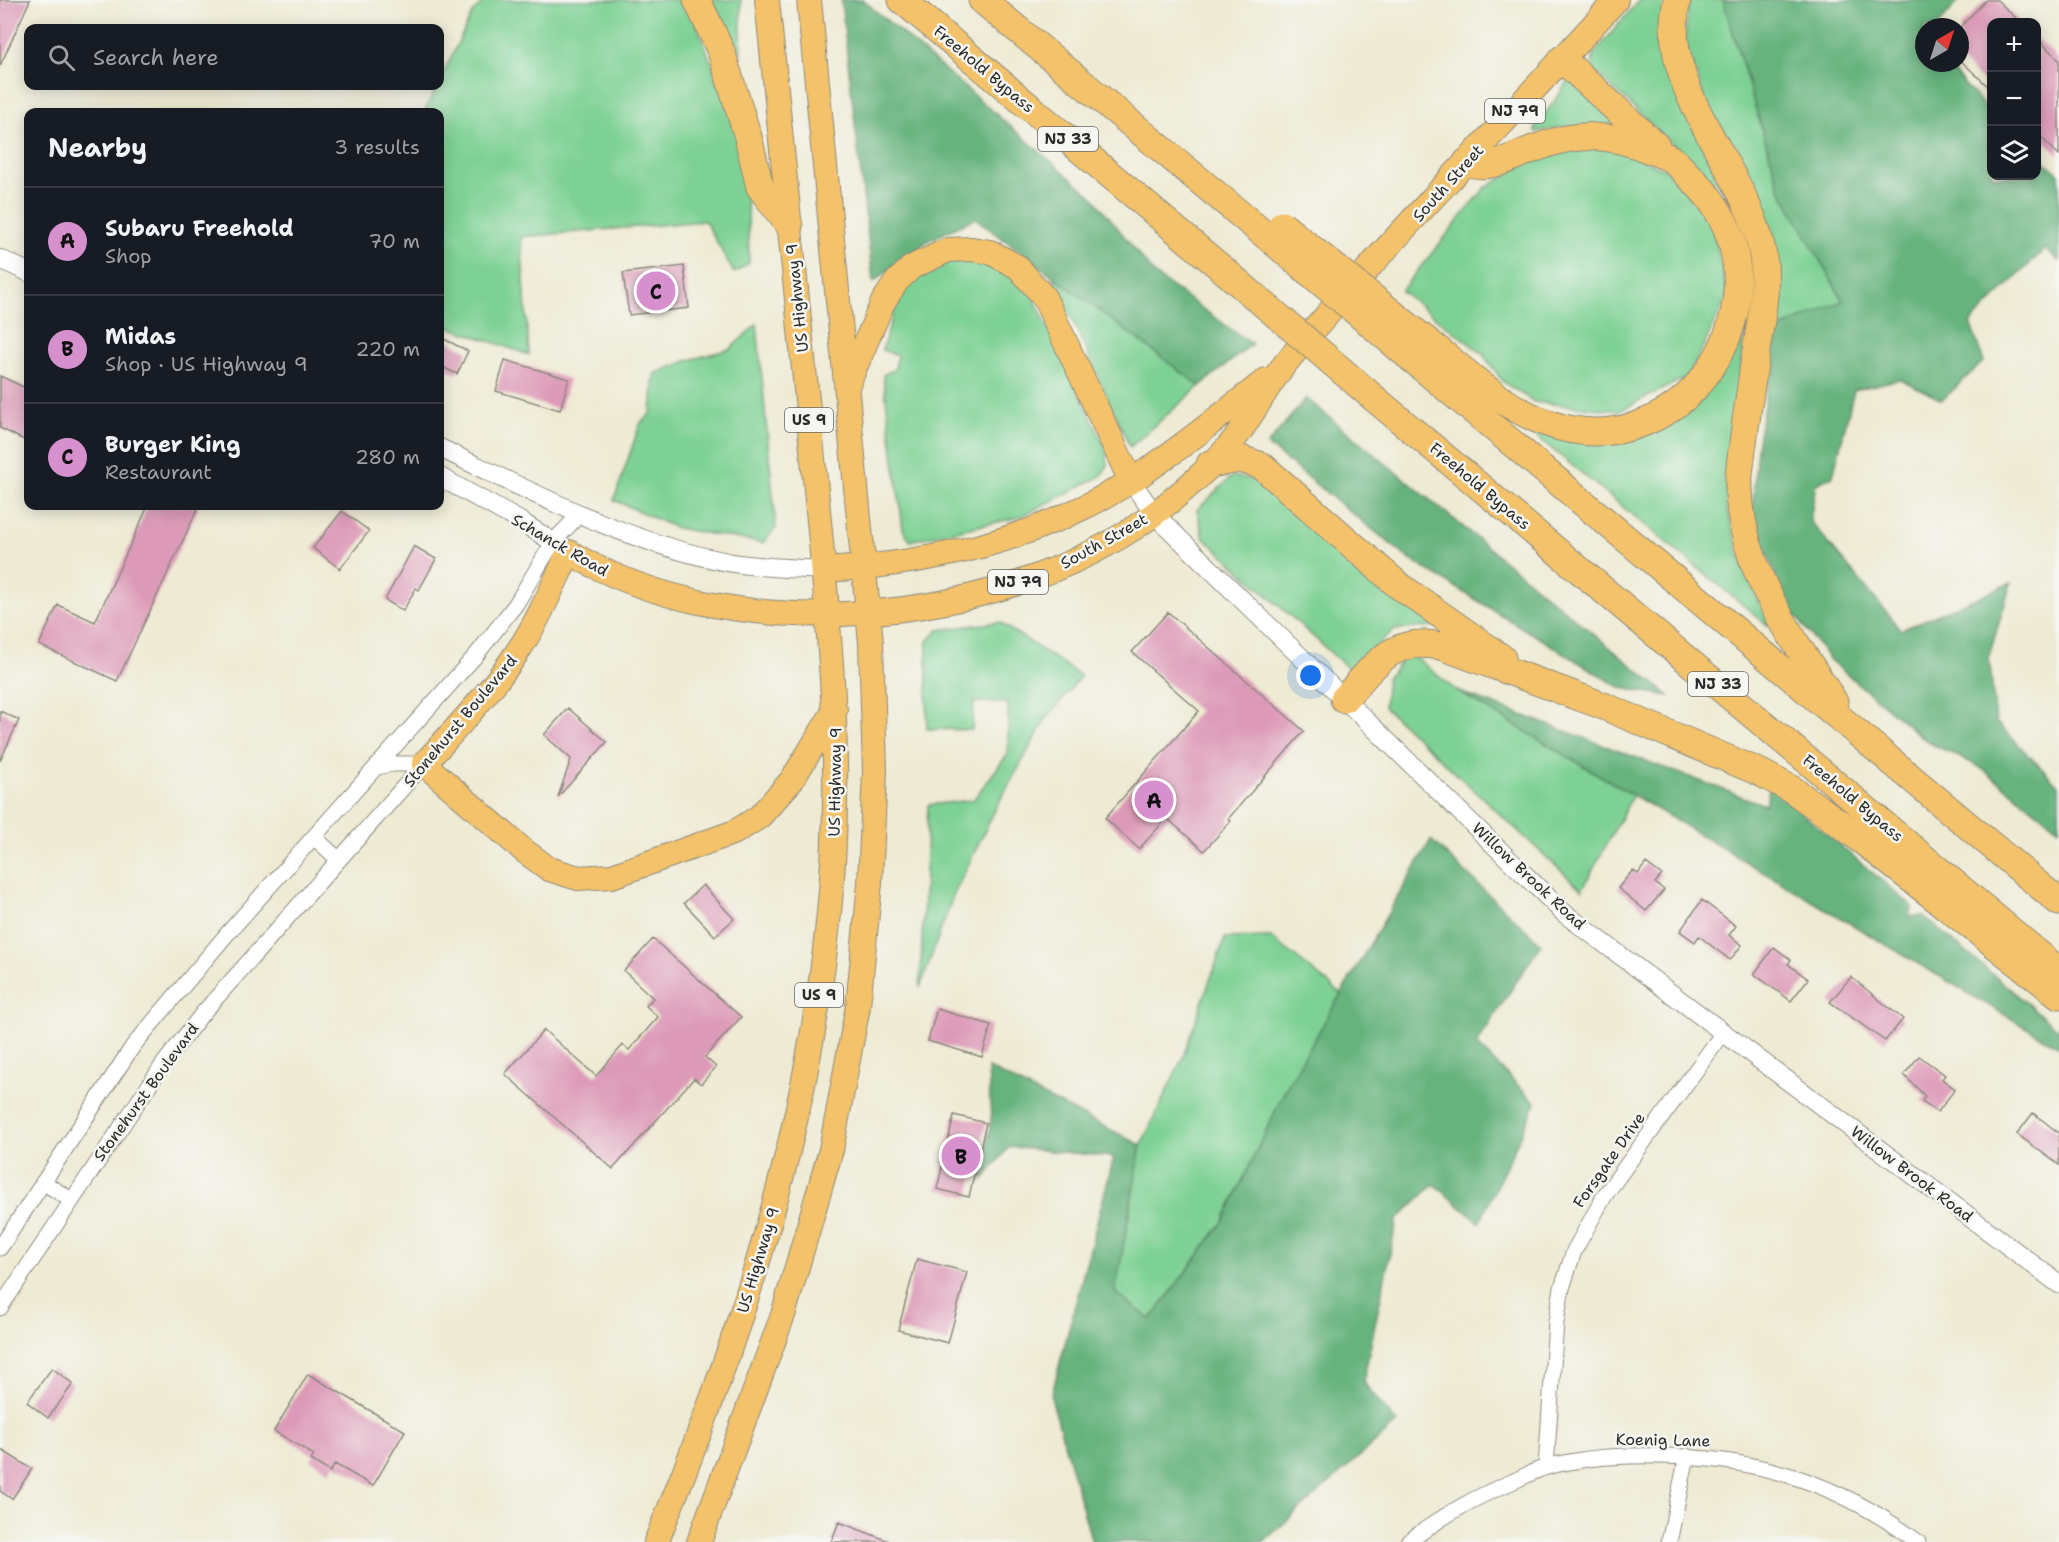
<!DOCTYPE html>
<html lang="en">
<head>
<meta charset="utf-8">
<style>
	body { margin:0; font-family:"Shantell Sans",sans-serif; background:#20242c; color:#f1f3f6 }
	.controls { position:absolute; right:18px; top:18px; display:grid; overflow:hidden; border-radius:12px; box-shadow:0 3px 15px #0003 }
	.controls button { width:54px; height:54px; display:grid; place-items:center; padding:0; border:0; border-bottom:2px solid #363941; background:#171b24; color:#f1f3f6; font:30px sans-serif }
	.compass { position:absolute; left:1915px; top:18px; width:54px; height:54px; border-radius:50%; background:#171b24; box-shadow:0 3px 15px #0003; rotate:39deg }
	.you { position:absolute; left:1311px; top:676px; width:21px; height:21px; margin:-15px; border:4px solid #fff; border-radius:50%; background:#1a73e8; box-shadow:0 0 0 9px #1a73e833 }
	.badge { display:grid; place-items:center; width:39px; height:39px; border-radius:50%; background:#d690ce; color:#111; font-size:20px; font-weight:700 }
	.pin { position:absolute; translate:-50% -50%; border:3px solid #fff; box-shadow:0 2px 6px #0006 }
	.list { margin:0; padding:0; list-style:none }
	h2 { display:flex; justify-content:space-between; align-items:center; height:78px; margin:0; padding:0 24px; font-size:26px }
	h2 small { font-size:20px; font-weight:400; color:#9ea1a6 }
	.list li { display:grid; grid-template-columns:39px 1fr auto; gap:18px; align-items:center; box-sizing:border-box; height:108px; padding:0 24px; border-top:2px solid #363941 }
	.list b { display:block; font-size:22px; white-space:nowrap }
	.list p { margin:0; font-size:20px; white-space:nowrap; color:#9ea1a6 }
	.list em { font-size:20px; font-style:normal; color:#9ea1a6 }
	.icon { flex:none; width:33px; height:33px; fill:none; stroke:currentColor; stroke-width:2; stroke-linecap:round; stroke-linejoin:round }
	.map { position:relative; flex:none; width:2059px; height:1542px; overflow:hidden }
	.search { position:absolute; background:#171b24; box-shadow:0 3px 15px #0003; left:24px; top:24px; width:420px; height:66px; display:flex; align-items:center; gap:15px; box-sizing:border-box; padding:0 21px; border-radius:12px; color:#9ea1a6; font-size:22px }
	.panel { position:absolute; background:#171b24; box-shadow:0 3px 15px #0003; left:24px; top:108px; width:420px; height:402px; border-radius:12px }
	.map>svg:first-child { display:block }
	.green { fill:#7ed194; stroke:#547e60; stroke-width:1.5 }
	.forest { fill:#66b37e; stroke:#486f54; stroke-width:1.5 }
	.building { fill:#dd9ab8 }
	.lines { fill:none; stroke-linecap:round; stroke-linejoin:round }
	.minor-casing { stroke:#8c8a7f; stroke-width:17 }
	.tertiary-casing { stroke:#8c8a7f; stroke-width:20 }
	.primary-casing { stroke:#8c8a7f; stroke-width:26 }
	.trunk-casing { stroke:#8c8a7f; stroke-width:26 }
	.motorway-casing { stroke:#8c8a7f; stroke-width:29 }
	.minor { stroke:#fff; stroke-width:15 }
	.tertiary { stroke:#fff; stroke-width:18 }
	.primary { stroke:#f3c26a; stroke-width:24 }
	.trunk { stroke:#f3c26a; stroke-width:24 }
	.motorway { stroke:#f3c26a; stroke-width:27 }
	.motorway-bridge-casing { stroke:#8c8a7f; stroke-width:29; stroke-linecap:butt }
	.motorway-bridge { stroke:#f3c26a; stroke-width:27 }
	.labels { text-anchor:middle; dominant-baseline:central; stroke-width:5; stroke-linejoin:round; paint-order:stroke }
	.shield { fill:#f6f6f2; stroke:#686867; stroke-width:1.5 }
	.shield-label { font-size:15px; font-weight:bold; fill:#2b2b2b }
	.street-label { font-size:16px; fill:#2b2b2b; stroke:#f6f6f2 }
</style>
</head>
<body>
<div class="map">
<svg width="2059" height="1542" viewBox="0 0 2059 1542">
	<rect width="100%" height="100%" fill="#f6f6f2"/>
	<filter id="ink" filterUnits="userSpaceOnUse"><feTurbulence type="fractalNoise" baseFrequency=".0167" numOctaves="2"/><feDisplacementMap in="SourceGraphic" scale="12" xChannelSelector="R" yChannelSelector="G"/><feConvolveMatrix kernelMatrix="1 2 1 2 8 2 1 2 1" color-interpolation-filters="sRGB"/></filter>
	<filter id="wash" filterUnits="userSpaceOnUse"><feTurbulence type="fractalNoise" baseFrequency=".008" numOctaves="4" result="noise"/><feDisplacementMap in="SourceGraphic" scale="24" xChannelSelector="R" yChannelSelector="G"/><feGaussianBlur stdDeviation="1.35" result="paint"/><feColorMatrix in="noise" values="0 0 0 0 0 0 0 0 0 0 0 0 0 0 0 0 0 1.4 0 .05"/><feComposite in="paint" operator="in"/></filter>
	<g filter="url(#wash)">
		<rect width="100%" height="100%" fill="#eeead3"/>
		<path class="green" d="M486,0H688L738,134L748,215L749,263L734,273L705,221L521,237L529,355L440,324V112H424L437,86H440V80L473,12Z
			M710,0H741V53Z
			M1639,0H1663L1664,56L1728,195L1592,69L1593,55Z
			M1689,0H1723L1780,189L1843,301L1776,330L1772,227L1713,124L1685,41Z
			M1570,79L1625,127L1558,128L1536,132L1535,128Z
			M1604,143L1665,169L1709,213L1728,295L1689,376L1619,411L1534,402L1503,382L1483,354L1401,291L1485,188L1542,154Z
			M965,256L1012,272L1031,292L1106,448L1108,465L1101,476L1020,517L910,541L903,529L883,375L895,369L897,355L882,350L897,301L922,269Z
			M1052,275L1200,386L1130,447Z
			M757,324L776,528L763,543L676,528L614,500L640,424L651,413L654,374L689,360L730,349Z
			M1744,336L1726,506L1743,567L1770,627L1524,426L1648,432L1698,404Z
			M1232,476L1261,481L1435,626L1394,630L1350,670L1203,537L1197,510Z
			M999,622L1081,676L1045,721L998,804L953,896L920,988L928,805L973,800L1008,754V703L974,702L972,730L927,729V642L938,630Z
			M1409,652L1457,691L1633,795L1582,890L1384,707L1387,678Z
			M1271,937L1341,994L1286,1088L1223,1222L1151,1319L1115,1293L1141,1145L1183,1057L1225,938Z"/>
		<path class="forest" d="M841,0H863L1094,198L1155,275L1252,344L1200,386L975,218L928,241L873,282Z
			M1723,0H1959L1937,27H1924V63H1945L1991,113L1992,176H2036L2037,155L2059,174V261L2045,249L1970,323L1984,361L1942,400L1900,379L1854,390L1833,476L1816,484L1810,521L1901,630L2011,583L1989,656L1996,722L2059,786V829L1978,766L1928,742L1831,661L1786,604L1752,512L1757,448L1776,330L1843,301L1780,189Z
			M1306,398L1669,696L1621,688L1409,559L1267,445Z
			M1457,691L1765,805L1770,786L1913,907L1908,916H1923L2059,1030V1047Z
			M1431,840L1541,944L1476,1044L1536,1103L1479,1223L1434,1184L1397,1220L1363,1382L1397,1423L1263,1542H1092L1051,1397L1114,1157L1009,1147L983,1180L991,1119L988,1068L1141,1145L1115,1293L1151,1319L1223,1222L1286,1088Z"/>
		<g id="blocks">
			<path class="building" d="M0,0H30L0,66Z
				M1986,0H1997L2020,22H1992V90L1960,60V27Z
				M2037,38L2059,60V155L2037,133Z
				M684,266L689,308L629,315L623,273Z
				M440,337L468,351L457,374L440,366Z
				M505,360L569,379L560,410L496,391Z
				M0,376L28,389V442L0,428Z
				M148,506H199L117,681L39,645L58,605L95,622Z
				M342,511L369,531L340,569L313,548Z
				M414,546L436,559L419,590L416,588L403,611L385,600Z
				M1168,612L1304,731L1228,819L1231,821L1204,851L1167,818L1139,849L1105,818L1199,711L1132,652Z
				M568,708L607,742L558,797L571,759L544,735Z
				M0,711L19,720L0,761Z
				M1646,863L1662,875L1655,883L1664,890L1646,911L1618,888L1633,870L1638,874Z
				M703,885L734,919L715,936L684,903Z
				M1702,900L1736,926L1729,935L1742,945L1730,960L1699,936L1695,942L1680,931Z
				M653,939L741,1017L705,1057L716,1067L701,1084L694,1078L613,1169L505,1074L544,1030L596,1076L623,1045L629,1050L658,1017L646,1006L653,998L624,971Z
				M1774,947L1791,960L1788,964L1808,979L1791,1001L1754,974Z
				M1851,977L1903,1019L1885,1041L1830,1002Z
				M937,1009L991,1025L982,1057L928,1041Z
				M1919,1056L1945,1075L1942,1079L1955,1089L1938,1112L1922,1101L1925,1096L1904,1075Z
				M2033,1113L2059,1133V1165L2017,1134Z
				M954,1115L986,1123L969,1197L937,1189Z
				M917,1259L967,1272L948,1343L898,1330Z
				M52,1368L73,1384L48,1418L27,1402Z
				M308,1374L405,1431L373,1486L335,1464L330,1472L311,1460L314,1455L274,1431Z
				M0,1449L32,1469L12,1499L0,1491Z
				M839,1522L889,1541L888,1542H831Z"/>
		</g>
	</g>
	<g filter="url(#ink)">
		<use href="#blocks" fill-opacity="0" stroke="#8c8a7f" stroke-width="1.5"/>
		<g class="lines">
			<g class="minor-casing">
				<path id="minor" d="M376,767L393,764H424
					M314,837L339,860
					M43,1182L71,1200
					M0,1248L133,1046L227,934L477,654L516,604L553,542L580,514
					M0,1308L164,1063L202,1014L424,764
					M1546,1467L1556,1322L1562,1288L1574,1251L1605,1195L1723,1033
					M1408,1542C1444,1515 1473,1498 1514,1481C1525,1476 1536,1470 1547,1467C1584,1457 1623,1455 1660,1456C1759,1458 1839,1483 1918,1542
					M1669,1542L1687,1456"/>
			</g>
			<g class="tertiary-casing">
				<path id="tertiary" d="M0,259L28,272
					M440,448C534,493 628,544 733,563C762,568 793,568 824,570
					M440,477L520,521L569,552
					M1131,481L1154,514L1565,914L2059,1284"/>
			</g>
			<g class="primary-casing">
				<path id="primary" d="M824,570C933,564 1037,540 1131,481C1178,451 1222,414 1266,380
					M424,764C457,727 491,692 518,651C539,620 553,585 569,552C732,651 998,627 1150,517C1175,499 1214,465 1233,441C1252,417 1265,389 1284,365C1390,239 1506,122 1616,0"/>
			</g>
			<g class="trunk-casing">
				<path id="trunk" d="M848,384L883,302L897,281L912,267L948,250L972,249L990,252L1018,267L1044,297L1131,481
					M424,764L523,850L549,869L578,878L612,876L735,832L759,817L792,780L835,710
					M656,1542C740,1340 808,1131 829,913C844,767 829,624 815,479C800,320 783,160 767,0
					M699,1542L783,1315L831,1150L858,1006L870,883L875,771L871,643L809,0"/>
			</g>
			<g class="motorway-casing">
				<path id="motorway" d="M697,0L721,51L748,137L760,187L789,225
					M902,0L1233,278
					M982,0L1270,239
					M1677,0C1656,91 1749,169 1763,256C1768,288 1761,320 1756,351C1750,392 1744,433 1739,474C1735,563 1789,631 1834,702
					M1562,59L1656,146
					M1427,341C1465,370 1501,407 1547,423C1691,475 1802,286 1694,181C1686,174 1679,164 1671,159C1665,155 1656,153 1650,150C1610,133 1576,132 1536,148C1513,156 1491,171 1467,162
					M1413,360L2059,902
					M1375,399L2059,971
					M1210,464L1241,459L1262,466L1398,585L1502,658
					M1344,699C1375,666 1391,636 1441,646L1601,705L1759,772L1793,790L1846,828L2059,995"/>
			</g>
			<use href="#minor" class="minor"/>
			<use href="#tertiary" class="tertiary"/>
			<use href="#primary" class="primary"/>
			<use href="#trunk" class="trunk"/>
			<use href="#motorway" class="motorway"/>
			<g class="motorway-bridge-casing">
				<path id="motorway-bridge" d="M1282,225L1427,341
					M1270,239L1413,360
					M1233,278L1375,399"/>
			</g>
			<use href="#motorway-bridge" class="motorway-bridge"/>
		</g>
	</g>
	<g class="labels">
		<g class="shield">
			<rect x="1485" y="99" width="60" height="24" rx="4.5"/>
			<rect x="1038" y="127" width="60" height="24" rx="4.5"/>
			<rect x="785" y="408" width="48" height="24" rx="4.5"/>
			<rect x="988" y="570" width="60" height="24" rx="4.5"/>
			<rect x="1688" y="672" width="60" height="24" rx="4.5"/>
			<rect x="795" y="983" width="48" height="24" rx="4.5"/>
		</g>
		<g class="shield-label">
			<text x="1515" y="111">NJ 79</text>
			<text x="1068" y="139">NJ 33</text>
			<text x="809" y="420">US 9</text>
			<text x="1018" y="582">NJ 79</text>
			<text x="1718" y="684">NJ 33</text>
			<text x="819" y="995">US 9</text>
		</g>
		<g class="street-label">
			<text transform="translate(984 69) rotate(40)">Freehold Bypass</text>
			<text transform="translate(1448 183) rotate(-48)">South Street</text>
			<text transform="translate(797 298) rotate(-96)">US Highway 9</text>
			<text transform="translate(1480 486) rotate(40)">Freehold Bypass</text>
			<text transform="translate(1104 541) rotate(-29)">South Street</text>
			<text transform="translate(560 545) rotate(30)">Schanck Road</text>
			<text transform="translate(460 721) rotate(-50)">Stonehurst Boulevard</text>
			<text transform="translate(835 782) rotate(-89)">US Highway 9</text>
			<text transform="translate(1853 798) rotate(40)">Freehold Bypass</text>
			<text transform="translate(1529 876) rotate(43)">Willow Brook Road</text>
			<text transform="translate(146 1092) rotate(-54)">Stonehurst Boulevard</text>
			<text transform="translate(1609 1160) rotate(-55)">Forsgate Drive</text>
			<text transform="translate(1912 1174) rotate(37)">Willow Brook Road</text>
			<text transform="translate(758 1260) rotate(-73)">US Highway 9</text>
			<text transform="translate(1663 1440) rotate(1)">Koenig Lane</text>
		</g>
	</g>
</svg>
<div class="controls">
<button>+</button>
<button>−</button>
<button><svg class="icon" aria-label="layers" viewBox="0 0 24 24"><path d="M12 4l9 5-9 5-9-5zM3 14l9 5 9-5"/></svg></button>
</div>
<svg class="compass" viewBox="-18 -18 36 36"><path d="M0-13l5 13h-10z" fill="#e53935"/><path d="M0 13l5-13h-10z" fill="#9ea1a6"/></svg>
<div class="you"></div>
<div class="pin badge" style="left:1154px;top:800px">A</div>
<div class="pin badge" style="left:961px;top:1156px">B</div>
<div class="pin badge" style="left:656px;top:291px">C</div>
<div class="search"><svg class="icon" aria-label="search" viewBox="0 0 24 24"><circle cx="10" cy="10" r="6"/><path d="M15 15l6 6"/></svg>Search here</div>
<section class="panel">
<h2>Nearby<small>3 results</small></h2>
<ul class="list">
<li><span class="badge">A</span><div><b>Subaru Freehold</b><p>Shop</p></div><em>70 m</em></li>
<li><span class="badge">B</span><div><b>Midas</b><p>Shop · US Highway 9</p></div><em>220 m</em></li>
<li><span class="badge">C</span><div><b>Burger King</b><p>Restaurant</p></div><em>280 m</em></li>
</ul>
</section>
</div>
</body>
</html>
